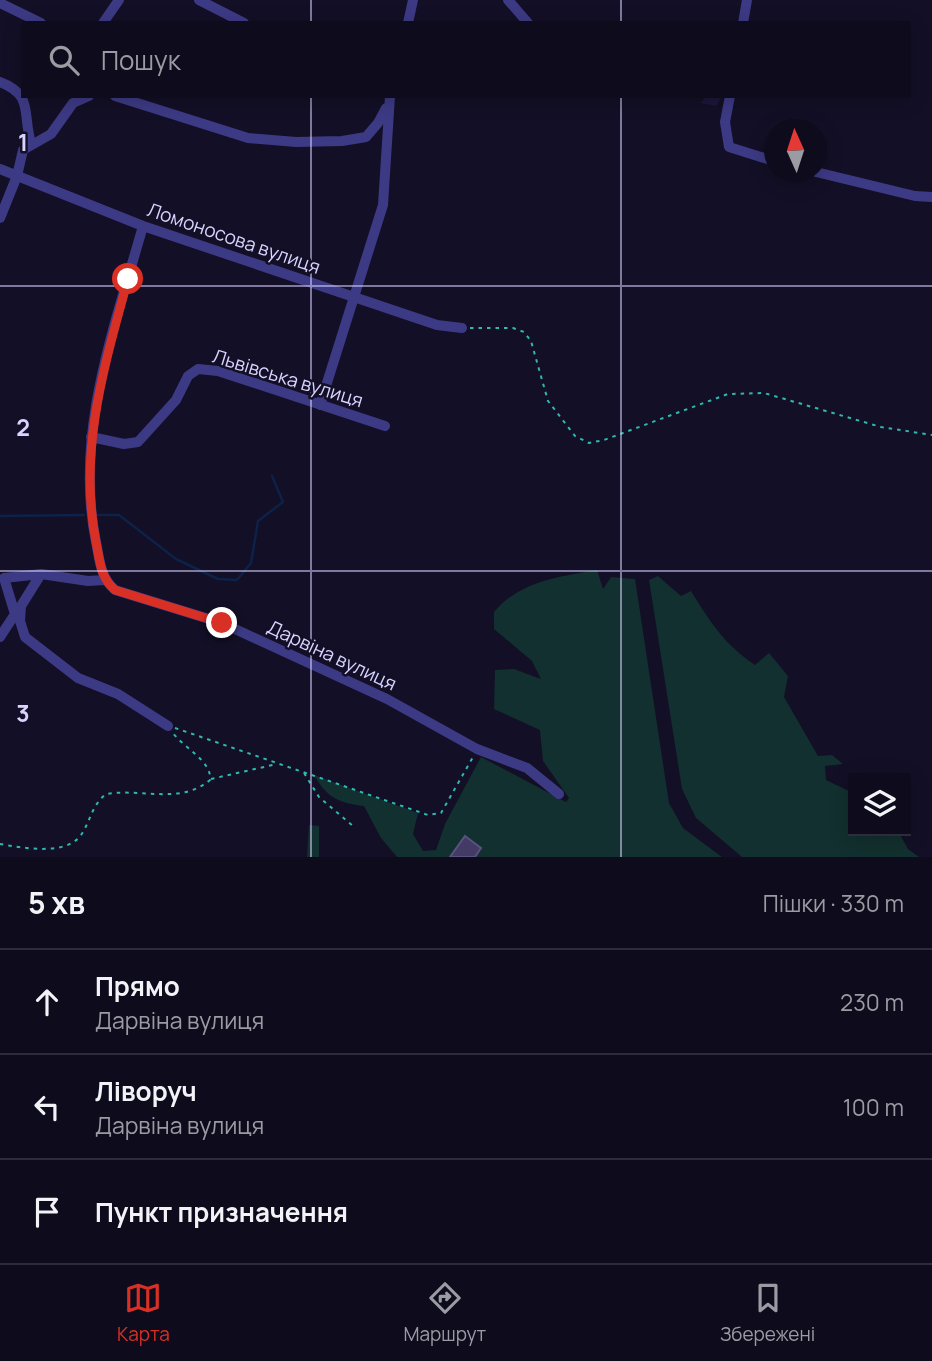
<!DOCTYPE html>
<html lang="uk">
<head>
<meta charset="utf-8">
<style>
	body { margin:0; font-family:Manrope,sans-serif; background:#171425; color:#f1f3f6 }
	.controls { position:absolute; right:21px; bottom:21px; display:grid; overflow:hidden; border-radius:0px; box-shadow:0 4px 18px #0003 }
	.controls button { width:63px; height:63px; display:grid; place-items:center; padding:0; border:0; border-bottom:2px solid #2e2b3b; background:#0e0b1c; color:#f1f3f6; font:35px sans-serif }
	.compass { position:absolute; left:764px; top:119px; width:63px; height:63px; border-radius:50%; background:#0e0b1c; box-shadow:0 4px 18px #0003; rotate:357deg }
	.stop { position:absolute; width:21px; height:21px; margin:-16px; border:5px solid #d93025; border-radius:50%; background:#fff }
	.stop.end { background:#d93025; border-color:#fff; box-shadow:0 2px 7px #0008 }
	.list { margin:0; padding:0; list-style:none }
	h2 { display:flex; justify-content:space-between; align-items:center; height:91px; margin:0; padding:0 28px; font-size:30px }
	h2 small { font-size:23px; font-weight:400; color:#9b9ba3 }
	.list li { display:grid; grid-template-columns:46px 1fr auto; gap:21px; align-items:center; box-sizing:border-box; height:105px; padding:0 28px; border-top:2px solid #2e2b3b }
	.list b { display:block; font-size:26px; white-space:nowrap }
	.list p { margin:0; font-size:23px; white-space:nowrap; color:#9b9ba3 }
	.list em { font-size:23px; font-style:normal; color:#9b9ba3 }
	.icon { flex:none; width:38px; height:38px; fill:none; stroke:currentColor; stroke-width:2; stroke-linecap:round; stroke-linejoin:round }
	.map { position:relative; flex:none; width:932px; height:857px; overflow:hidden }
	.search { position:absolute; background:#0e0b1c; box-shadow:0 4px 18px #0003; left:21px; right:21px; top:21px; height:77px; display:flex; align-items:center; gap:18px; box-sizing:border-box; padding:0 24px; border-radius:0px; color:#9b9ba3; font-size:26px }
	.sheet { height:406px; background:#0e0b1c }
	nav { display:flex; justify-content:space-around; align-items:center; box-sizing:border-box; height:98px; border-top:2px solid #2e2b3b; background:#0e0b1c; font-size:19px; color:#9b9ba3 }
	nav a { display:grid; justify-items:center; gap:4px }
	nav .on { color:#d93025 }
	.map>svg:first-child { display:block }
	.green { fill:#12302f }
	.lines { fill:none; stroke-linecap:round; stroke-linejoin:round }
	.stream { stroke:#0c2248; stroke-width:2.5 }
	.path { stroke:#2fb8b0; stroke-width:2; stroke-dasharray:3.5 5; stroke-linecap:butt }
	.minor { stroke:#3d3a85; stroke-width:10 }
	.shaded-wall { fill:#1d163a }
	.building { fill:#433a66; stroke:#5a527e; stroke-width:2 }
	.route { stroke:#d93025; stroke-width:9 }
	.grid { fill:none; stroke:#d9d4ff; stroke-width:2; stroke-opacity:0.55 }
	.labels { text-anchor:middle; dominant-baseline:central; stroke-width:5; stroke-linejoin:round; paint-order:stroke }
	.street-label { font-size:19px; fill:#d9d4ff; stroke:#130f26 }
	.grid-label { font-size:23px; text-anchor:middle; font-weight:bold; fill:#d9d4ff; stroke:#130f26; stroke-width:5; stroke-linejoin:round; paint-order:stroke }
</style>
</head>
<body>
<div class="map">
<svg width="932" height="857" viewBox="0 0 932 857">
	<rect width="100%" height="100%" fill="#130f26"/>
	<path class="green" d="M597,570L603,589L611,577L635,579L669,803L683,828L722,857H397L381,838L364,806C339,803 327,798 314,775L418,813L413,834L423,851L436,850L445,824L481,757L566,802L569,798L543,761L540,730L494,709L495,670L514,669L541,679L532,661L494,629V612C520,581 558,577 597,570Z
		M658,576L681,596L691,591C710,622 725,645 755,665L769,653L788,676L784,697L818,756L832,755L843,764L825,766L826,780L853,793V831H898L908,849L919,857H742L696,818L682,789L649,580Z
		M309,825L319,826V857H307Z"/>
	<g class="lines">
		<path class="stream" d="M98,515H119L176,559L218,579L237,580L251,563L258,521L283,502L272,476
			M0,516L84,515"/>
		<path class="path" d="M470,328H513L524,332L531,341L548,401L575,436L589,443L604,440L728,394L764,393L881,427L932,435
			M175,728L428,815L441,813L473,757
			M304,773L319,797L354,827
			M211,779L277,764
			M0,844C24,848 69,857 83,832C91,818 93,804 106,794C142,788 180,805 210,780C212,761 185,749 172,732"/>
		<path class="minor" d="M199,0L244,23
			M508,0L528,23
			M0,3L41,23
			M103,23L119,0
			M408,23L413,0
			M743,23L747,0
			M0,82C34,95 22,113 31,143
			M115,96L248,138L296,142L342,141L366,137L378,123L386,108
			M730,96L725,122L729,147L774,161
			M0,169L143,226L437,325L462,328
			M816,172L915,196L932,197
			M0,218L17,176L23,150L51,134L73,103L89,96
			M143,226C114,329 74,434 96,542C100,561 100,577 115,590L222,623L387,699L477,749L527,768L559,794
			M320,405L383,205L390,96
			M91,437L124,444L138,442L176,400L188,376L198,369L218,371L385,426
			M104,580L88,581L41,574L21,606L20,621L25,637L78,678L118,694L168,726
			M15,614L4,578L41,574
			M0,637L17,611"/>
	</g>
	<path class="shaded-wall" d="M706,96L722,97L716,106L701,103Z"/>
	<path class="building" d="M465,836L481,848L475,857H450Z"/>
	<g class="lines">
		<path class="route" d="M128,279C104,367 78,451 96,542C100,561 100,577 115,590L222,623"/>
	</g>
	<path class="grid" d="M311,0V23M621,0V23M311,96V857M621,96V857M0,286H932M0,571H932"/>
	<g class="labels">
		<g class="street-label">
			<text transform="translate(234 238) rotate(19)">Ломоносова вулиця</text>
			<text transform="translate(288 378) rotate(17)">Львівська вулиця</text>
			<text transform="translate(332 655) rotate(25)">Дарвіна вулиця</text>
		</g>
	</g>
	<g class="grid-label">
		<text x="23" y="151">1</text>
		<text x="23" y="436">2</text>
		<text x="23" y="722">3</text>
	</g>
</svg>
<div class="controls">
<button><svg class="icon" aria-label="layers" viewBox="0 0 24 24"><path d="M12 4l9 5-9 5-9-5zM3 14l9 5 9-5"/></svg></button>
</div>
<svg class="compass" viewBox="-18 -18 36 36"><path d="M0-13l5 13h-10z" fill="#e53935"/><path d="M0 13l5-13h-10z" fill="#9b9ba3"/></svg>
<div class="stop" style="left:128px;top:279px"></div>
<div class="stop end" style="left:222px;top:623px"></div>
<div class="search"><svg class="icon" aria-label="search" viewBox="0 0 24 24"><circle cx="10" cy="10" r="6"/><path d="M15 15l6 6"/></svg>Пошук</div>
</div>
<section class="sheet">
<h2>5 хв<small>Пішки · 330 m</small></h2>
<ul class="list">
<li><svg class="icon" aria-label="ahead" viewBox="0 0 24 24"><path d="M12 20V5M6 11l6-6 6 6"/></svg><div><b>Прямо</b><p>Дарвіна вулиця</p></div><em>230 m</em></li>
<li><svg class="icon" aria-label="left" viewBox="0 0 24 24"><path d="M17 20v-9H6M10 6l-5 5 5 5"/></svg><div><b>Ліворуч</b><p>Дарвіна вулиця</p></div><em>100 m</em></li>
<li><svg class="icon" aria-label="arrive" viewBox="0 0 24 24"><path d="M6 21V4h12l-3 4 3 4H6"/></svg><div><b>Пункт призначення</b></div></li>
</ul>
</section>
<nav>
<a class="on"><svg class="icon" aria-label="map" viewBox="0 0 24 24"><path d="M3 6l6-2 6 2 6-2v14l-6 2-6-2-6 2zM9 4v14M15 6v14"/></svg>Карта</a>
<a><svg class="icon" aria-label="directions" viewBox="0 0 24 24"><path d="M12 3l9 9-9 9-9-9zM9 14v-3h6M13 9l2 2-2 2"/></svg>Маршрут</a>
<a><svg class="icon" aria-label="saved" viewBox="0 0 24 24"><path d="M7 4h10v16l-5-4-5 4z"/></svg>Збережені</a>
</nav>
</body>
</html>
